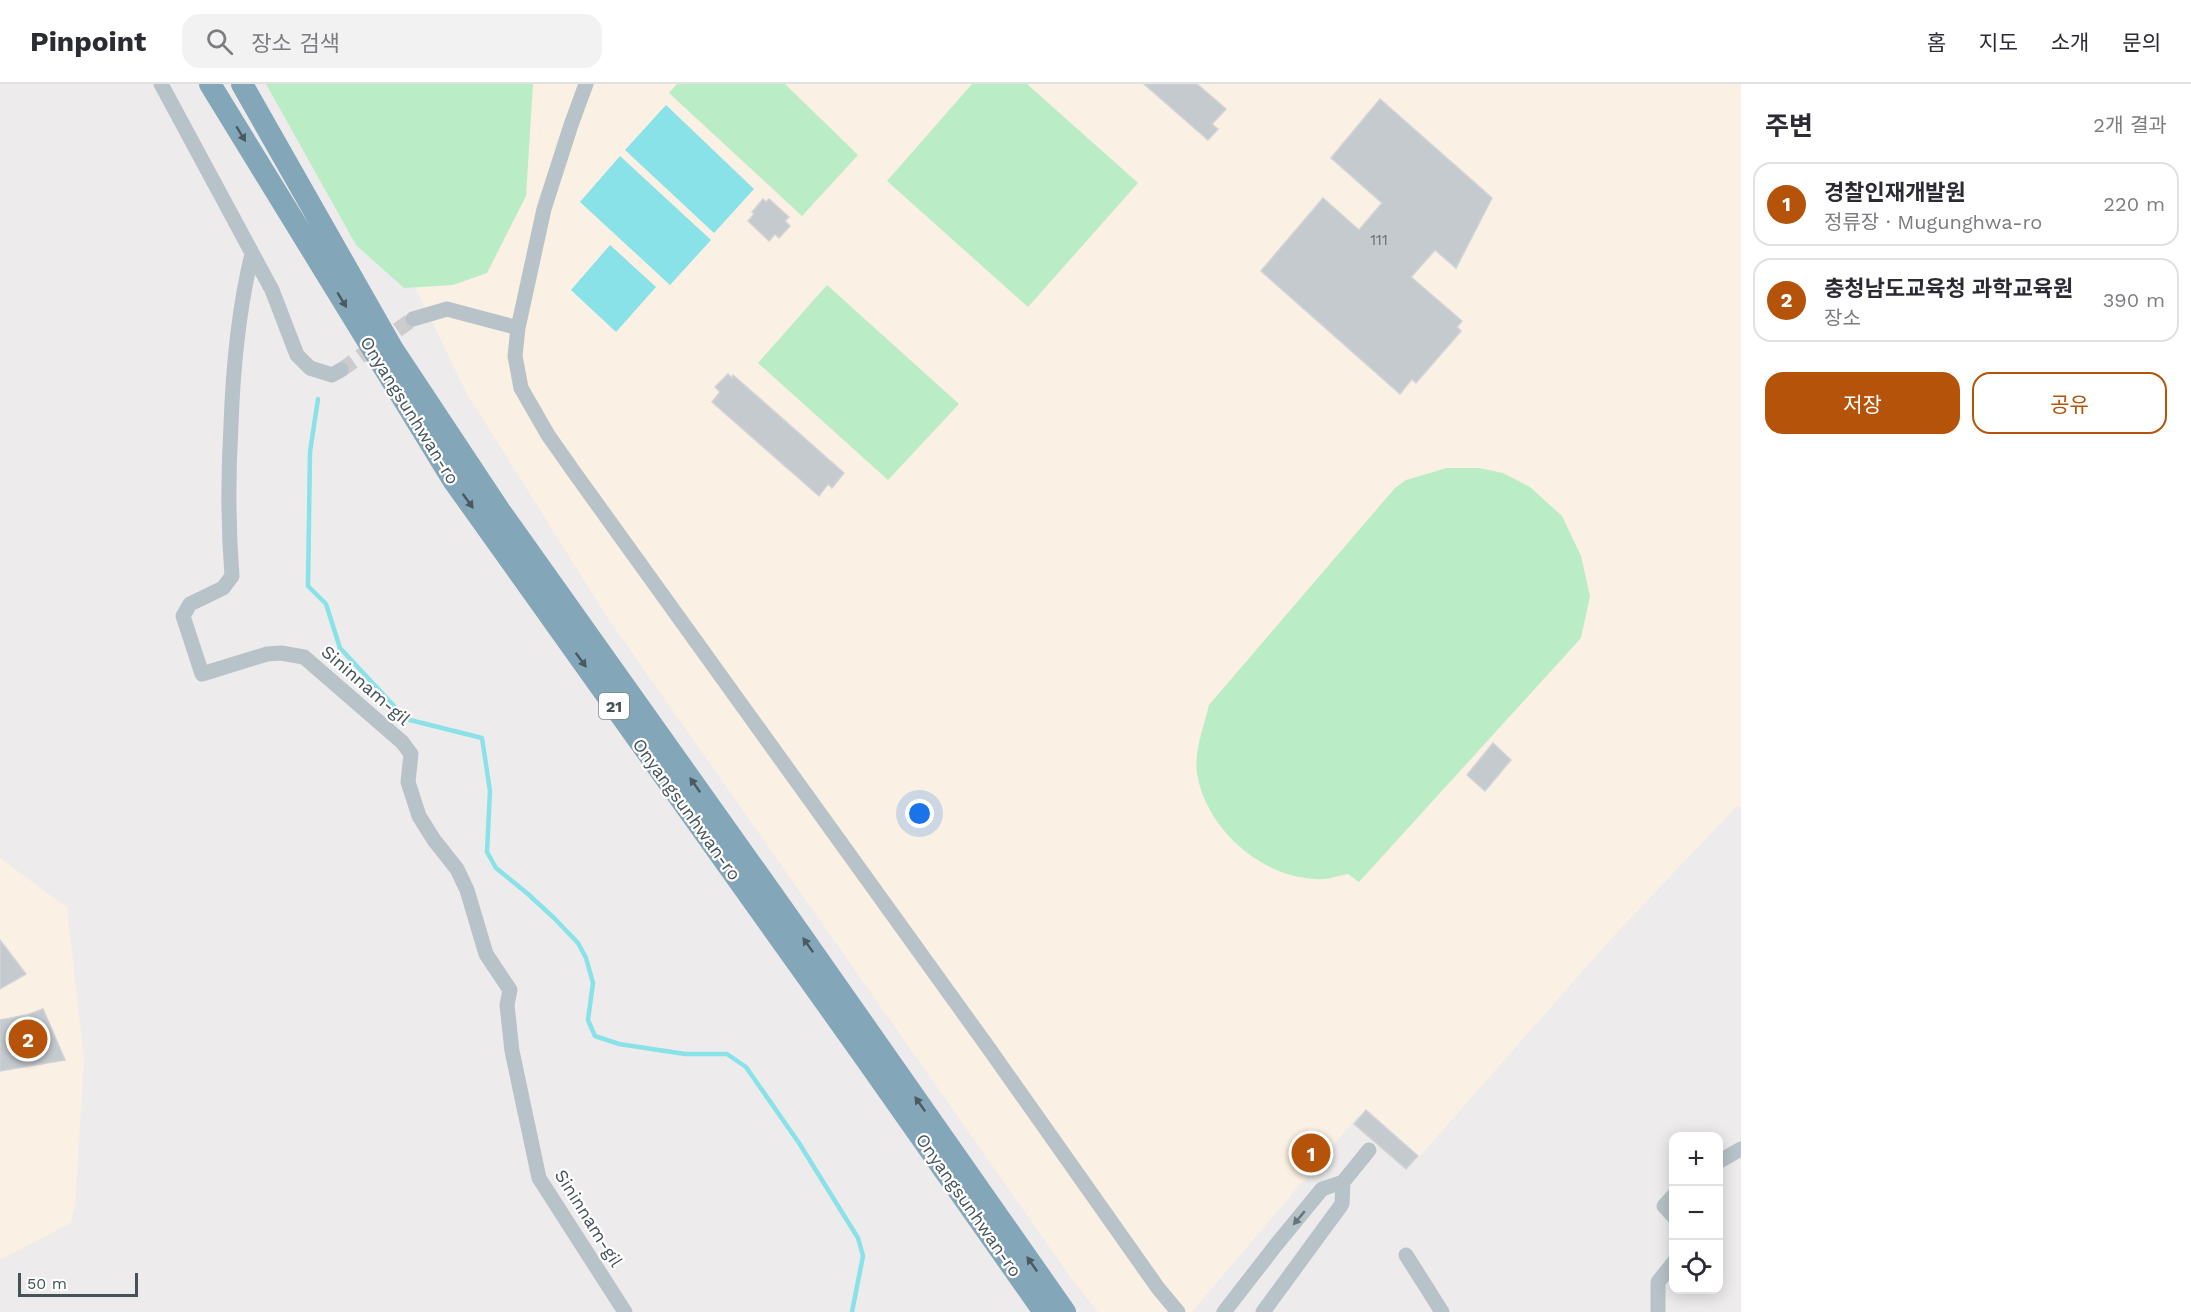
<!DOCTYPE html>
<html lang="ko">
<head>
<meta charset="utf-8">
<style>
	body { margin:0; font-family:"Work Sans","Noto Sans KR",sans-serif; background:#f2f2f3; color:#2b2b33 }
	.controls { position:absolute; right:18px; bottom:18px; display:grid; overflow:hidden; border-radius:12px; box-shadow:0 3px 15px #0003 }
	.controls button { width:54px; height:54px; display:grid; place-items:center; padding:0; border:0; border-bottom:2px solid #e1e1e2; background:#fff; color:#2b2b33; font:30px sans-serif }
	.scale { position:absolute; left:18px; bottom:15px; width:120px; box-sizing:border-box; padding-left:6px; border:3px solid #455258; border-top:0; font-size:16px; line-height:21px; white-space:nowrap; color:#455258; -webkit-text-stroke:4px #fff; paint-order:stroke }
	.you { position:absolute; left:920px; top:730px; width:21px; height:21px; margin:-15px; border:4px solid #fff; border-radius:50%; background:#1a73e8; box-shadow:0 0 0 9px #1a73e833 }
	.badge { display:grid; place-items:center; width:39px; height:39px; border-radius:50%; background:#b45309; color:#fff; font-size:20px; font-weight:700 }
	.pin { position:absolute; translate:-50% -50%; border:3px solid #fff; box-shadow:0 2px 6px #0006 }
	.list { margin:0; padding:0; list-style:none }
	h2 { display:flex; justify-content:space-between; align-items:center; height:78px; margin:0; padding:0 24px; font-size:26px }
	h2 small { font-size:20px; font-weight:400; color:#7c7c81 }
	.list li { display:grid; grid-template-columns:39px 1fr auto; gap:18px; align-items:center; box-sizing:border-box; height:84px; margin:0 12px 12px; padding:0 12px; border:2px solid #e1e1e2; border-radius:18px }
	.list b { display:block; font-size:22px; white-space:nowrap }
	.list p { margin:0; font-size:20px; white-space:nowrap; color:#7c7c81 }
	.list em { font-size:20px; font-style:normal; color:#7c7c81 }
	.actions { display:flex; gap:12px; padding:18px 24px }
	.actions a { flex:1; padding:14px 0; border:2px solid #b45309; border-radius:18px; text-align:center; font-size:21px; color:#b45309 }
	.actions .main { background:#b45309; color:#fff }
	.icon { flex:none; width:33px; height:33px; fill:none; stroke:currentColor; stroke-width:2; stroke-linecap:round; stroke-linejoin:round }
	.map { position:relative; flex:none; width:1741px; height:1228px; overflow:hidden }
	header { display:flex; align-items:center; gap:36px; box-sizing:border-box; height:84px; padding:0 30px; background:#fff; border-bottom:2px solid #e1e1e2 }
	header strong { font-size:28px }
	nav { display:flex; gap:33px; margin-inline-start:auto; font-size:21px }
	.search { width:420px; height:54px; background:#f2f2f3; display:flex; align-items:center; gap:15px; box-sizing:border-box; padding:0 21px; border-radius:18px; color:#7c7c81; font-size:22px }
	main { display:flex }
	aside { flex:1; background:#fff }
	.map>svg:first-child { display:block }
	.commercial { fill:#faf0e3 }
	.green { fill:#baecc6 }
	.water { fill:#88e2e7 }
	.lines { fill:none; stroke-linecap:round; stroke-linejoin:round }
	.stream { stroke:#88e2e7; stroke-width:4.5 }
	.building { fill:#c5cace; stroke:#d0d3d7; stroke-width:1.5 }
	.minor-tunnel { stroke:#ccccce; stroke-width:15; stroke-dasharray:15 8; stroke-linecap:butt }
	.minor { stroke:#b7c3c8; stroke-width:15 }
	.highway { stroke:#84a6b9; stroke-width:22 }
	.oneway { fill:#4b5a62 }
	.oneway2 { fill:#67747a }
	.labels { text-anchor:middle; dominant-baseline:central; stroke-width:4.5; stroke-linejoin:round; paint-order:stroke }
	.number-label { font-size:15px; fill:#657076 }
	.shield { fill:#fff; stroke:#7d868a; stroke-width:1.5 }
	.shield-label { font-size:16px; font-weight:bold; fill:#455258 }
	.street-label { font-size:18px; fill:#455258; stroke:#fff }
</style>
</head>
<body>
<header>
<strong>Pinpoint</strong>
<div class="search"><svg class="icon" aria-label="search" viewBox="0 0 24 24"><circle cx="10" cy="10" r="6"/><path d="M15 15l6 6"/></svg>장소 검색</div>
<nav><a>홈</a><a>지도</a><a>소개</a><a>문의</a></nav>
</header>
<main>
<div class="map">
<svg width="1741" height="1228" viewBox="0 0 1741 1228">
	<rect width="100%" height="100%" fill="#eeebec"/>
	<path class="commercial" d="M497,0H1741V723L1737,722L1609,857L1413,1080L1358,1032L1192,1228H1098L1074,1198L607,533L466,308L400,172Z
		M0,774L67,824L84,976L75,1122L71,1139L0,1176Z"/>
	<path class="green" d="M266,0H533L526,112L487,189L453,201L404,204L356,161Z
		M677,0H785L858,71L802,132L669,9Z
		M972,0H1027L1138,99L1028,223L887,97Z
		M827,201L959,320L888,396L758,279Z
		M1447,384H1479L1503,389L1530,403L1562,432L1581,472L1590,512L1581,554L1359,798L1348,790C1341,791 1333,794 1325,795C1266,798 1206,747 1197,689C1194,667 1204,642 1209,621L1395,404L1406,396Z"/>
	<path class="water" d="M666,21L754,105L714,149L625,66Z
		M620,72L711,156L670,201L580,118Z
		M610,161L656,203L616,248L571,206Z"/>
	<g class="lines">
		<path class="stream" d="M318,315L310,368L308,502L326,520L340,564L406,635L482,654L490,707L487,768L496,784L528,810L554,834L578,859L586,874L593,899L588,936L595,952L619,960L685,970H727L746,983L799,1059L858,1154L863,1172L852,1228"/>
	</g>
	<path class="building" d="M1144,0H1197L1226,25L1212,40L1218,45L1208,56Z
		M1380,15L1492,114L1456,184L1435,166L1411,193L1462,237L1457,243L1461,247L1416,299L1412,295L1400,310L1261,187L1323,114L1359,146L1382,119L1331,74Z
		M763,115L766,118L769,115L789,133L785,137L790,142L779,154L775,150L769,157L748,137L754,130L752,128Z
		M728,290L732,294L733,291L844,389L832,404L828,400L819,412L712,318L720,308L715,303Z
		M1493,659L1511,676L1485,707L1467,691Z
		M0,856L26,890L0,905Z
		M43,925L65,976L0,987V936L27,931Z
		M1366,1026L1418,1072L1406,1085L1354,1040Z"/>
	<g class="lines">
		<path class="minor-tunnel" d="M341,286L413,235"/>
		<path class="minor" d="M161,0L272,206L297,271L310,284L332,291L341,286
			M586,0L571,41L544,125L518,244L515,272L521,304L548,351L574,388L990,966L1158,1204L1178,1228
			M252,170C238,227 233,283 231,341C228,392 228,441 232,492L223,504L190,520L183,532L202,590L267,570L281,569L304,573L402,658L411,670L408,698L419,732L434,756L457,785L467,806L486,870L510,906L507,921L512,967L539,1094L625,1228
			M413,235L447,225L518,244
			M1718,1078L1741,1065
			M1674,1111L1664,1122L1674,1133
			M1406,1171L1442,1228
			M1224,1228L1276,1161L1322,1105L1343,1098L1369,1066
			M1263,1228L1342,1120L1343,1098
			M1658,1228V1198L1674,1178"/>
		<path class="highway" d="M210,0L453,396L866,975L1044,1228
			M242,0L392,264L500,427L787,831L1065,1228"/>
	</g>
	<defs><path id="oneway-solid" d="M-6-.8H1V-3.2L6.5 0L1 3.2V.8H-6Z" transform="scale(1.5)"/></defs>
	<g class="oneway">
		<use href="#oneway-solid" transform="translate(241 50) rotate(59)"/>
		<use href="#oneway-solid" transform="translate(342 216) rotate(59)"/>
		<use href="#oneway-solid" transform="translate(468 417) rotate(54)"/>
		<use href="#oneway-solid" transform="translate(581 576) rotate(54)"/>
		<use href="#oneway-solid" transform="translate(695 701) rotate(-125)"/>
		<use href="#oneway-solid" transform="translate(808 861) rotate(-125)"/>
		<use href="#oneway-solid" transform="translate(920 1020) rotate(-125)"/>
		<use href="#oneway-solid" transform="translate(1032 1180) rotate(-125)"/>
	</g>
	<use class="oneway2" href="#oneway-solid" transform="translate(1299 1134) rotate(130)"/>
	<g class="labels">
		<g class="number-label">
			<text x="1379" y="156">111</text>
		</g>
		<rect class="shield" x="599" y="609" width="30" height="26" rx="4.5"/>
		<g class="shield-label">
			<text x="614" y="622">21</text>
		</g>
		<g class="street-label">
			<text transform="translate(410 326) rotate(58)">Onyangsunhwan-ro</text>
			<text transform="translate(366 601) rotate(41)">Sininnam-gil</text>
			<text transform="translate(687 725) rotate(54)">Onyangsunhwan-ro</text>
			<text transform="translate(969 1121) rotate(55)">Onyangsunhwan-ro</text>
			<text transform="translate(589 1134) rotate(58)">Sininnam-gil</text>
		</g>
	</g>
</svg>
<div class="controls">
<button>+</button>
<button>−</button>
<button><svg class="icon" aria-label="locate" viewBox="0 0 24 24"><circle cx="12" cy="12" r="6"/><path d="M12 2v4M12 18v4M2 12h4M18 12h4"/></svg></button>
</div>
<div class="scale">50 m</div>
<div class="you"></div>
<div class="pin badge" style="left:1311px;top:1069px">1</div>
<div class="pin badge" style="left:28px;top:955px">2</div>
</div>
<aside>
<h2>주변<small>2개 결과</small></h2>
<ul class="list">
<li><span class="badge">1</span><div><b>경찰인재개발원</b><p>정류장 · Mugunghwa-ro</p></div><em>220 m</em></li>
<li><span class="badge">2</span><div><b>충청남도교육청 과학교육원</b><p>장소</p></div><em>390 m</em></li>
</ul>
<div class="actions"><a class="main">저장</a><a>공유</a></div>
</aside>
</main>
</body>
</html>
